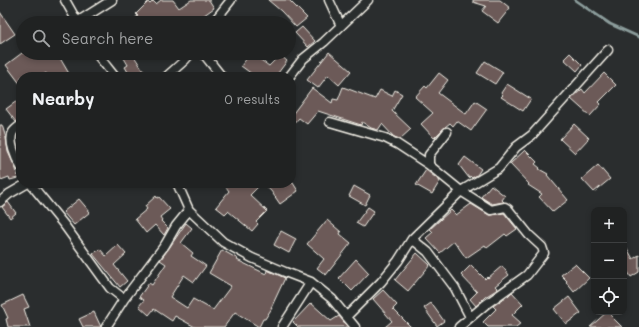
<!DOCTYPE html>
<html lang="en">
<head>
<meta charset="utf-8">
<style>
	body { margin:0; font-family:Mali,sans-serif; background:#2d2f2f; color:#f1f3f6 }
	.controls { position:absolute; right:12px; bottom:12px; display:grid; overflow:hidden; border-radius:8px; box-shadow:0 2px 6px #0003 }
	.controls button { width:36px; height:36px; display:grid; place-items:center; padding:0; border:0; border-bottom:1px solid #3d3f40; background:#202222; color:#f1f3f6; font:20px sans-serif }
	.list { margin:0; padding:0; list-style:none }
	h2 { display:flex; justify-content:space-between; align-items:center; height:52px; margin:0; padding:0 16px; font-size:17px }
	h2 small { font-size:13px; font-weight:400; color:#a2a4a5 }
	.icon { flex:none; width:22px; height:22px; fill:none; stroke:currentColor; stroke-width:2; stroke-linecap:round; stroke-linejoin:round }
	.map { position:relative; flex:none; width:639px; height:327px; overflow:hidden }
	.search { position:absolute; background:#202222; box-shadow:0 2px 6px #0003; left:16px; top:16px; width:280px; height:44px; display:flex; align-items:center; gap:10px; box-sizing:border-box; padding:0 14px; border-radius:22px; color:#a2a4a5; font-size:15px }
	.panel { position:absolute; background:#202222; box-shadow:0 2px 6px #0003; left:16px; top:72px; width:280px; height:116px; border-radius:16px }
	.map>svg:first-child { display:block }
	.lines { fill:none; stroke-linecap:round; stroke-linejoin:round }
	.stream { stroke:#8c9d9c; stroke-width:3 }
	.building { fill:#6c5a59; stroke:#f4f1e8 }
	.street-casing { stroke:#f4f1e8; stroke-width:11 }
	.street { stroke:#2a2d2e; stroke-width:8 }
</style>
</head>
<body>
<div class="map">
<svg width="639" height="327" viewBox="0 0 639 327">
	<rect width="100%" height="100%" fill="#2a2d2e"/>
	<filter id="ink" filterUnits="userSpaceOnUse"><feTurbulence type="fractalNoise" baseFrequency=".025" numOctaves="2"/><feDisplacementMap in="SourceGraphic" scale="8" xChannelSelector="R" yChannelSelector="G"/><feConvolveMatrix kernelMatrix="1 2 1 2 8 2 1 2 1" color-interpolation-filters="sRGB"/></filter>
	<g filter="url(#ink)">
		<g class="lines">
			<path class="stream" d="M575,0L610,24L639,37"/>
		</g>
		<path class="building" d="M161,0H173L179,8L191,0H209L214,8L193,23H129L138,16L136,14L148,2L150,4L153,1L156,4Z
			M268,0H289L307,18L296,27L281,11Z
			M473,0H500L510,8L498,23L482,11L486,6L473,2Z
			M0,12L15,34L0,44Z
			M302,27L315,41L308,47L295,33Z
			M329,52L351,71L339,85L328,75L318,88L307,80Z
			M22,53H57L71,77H49L46,73L40,77H21V85L6,65Z
			M121,53H132L145,73L139,77H131L125,67L128,65Z
			M251,53L269,66L280,55L287,61L275,77H256L241,66Z
			M570,53L582,65L577,71L564,59Z
			M485,61L503,72L495,84L477,73Z
			M439,73L448,80L438,93L466,114L475,101L487,109L471,131L457,121L453,126L450,123L445,127L434,138L421,124L433,113L415,97L425,86L427,88Z
			M604,73L616,85L599,102L601,104L590,116L571,99L582,89L585,93Z
			M507,84L531,99L523,111L501,97L503,95L501,93Z
			M343,87L375,99L380,90L392,96L395,90L402,94L392,111L411,129L400,139L394,137L382,124L378,130L371,128L362,122L361,125L318,111L307,124L299,118L291,127V116L312,88L332,103L333,99L338,100Z
			M21,98V120L16,122L6,109Z
			M574,124L589,138L575,153L560,139Z
			M0,125H2L6,138L8,152L16,169L18,178L10,180L9,177L1,180L0,175Z
			M525,150L537,162L535,164L540,168L539,169L548,174L547,175L568,200L553,212L539,197L542,194L528,185L529,184L510,164Z
			M465,157L481,169L477,175L472,178L470,176L469,178L459,165Z
			M598,165L610,179L594,192L582,179Z
			M426,170L440,181L432,194L416,185Z
			M223,183H293L298,191L280,204L271,191L262,183L250,195L267,211L256,222L258,224L252,231L228,211L225,214L216,207L229,191Z
			M491,185L505,196L502,200L504,202L492,204L481,197Z
			M354,186L370,195L365,205L349,196Z
			M156,196L157,198L159,197L170,209L160,217L162,220L161,221L168,228L164,235L155,225L146,233L135,219L147,209L145,206Z
			M79,199L90,212L74,225L63,212Z
			M8,202L16,213L10,218L2,207Z
			M471,204L489,215H492L504,213L517,229L507,236L505,234L487,248L485,245L466,258L454,241L440,253L426,238L433,232L430,229L451,210L456,215Z
			M368,207L374,211L363,227L356,223Z
			M327,220L341,232L340,234L351,243L326,275L317,268L324,259L307,244Z
			M186,223L192,228L181,243L193,253L191,256L206,266L194,282L184,275L170,297L187,308L193,299L213,310L231,286L209,273L222,250L238,259L237,260L266,274L267,270L285,278L271,308H272L265,319H263L259,327L235,312L224,327H195L175,316L172,321L154,309L149,315L139,306L144,300L139,297L149,283L152,285L166,264L160,260L169,248Z
			M281,231L296,239L289,253L274,245Z
			M624,243L633,259L639,255V272L631,277L624,266Z
			M118,245L126,254L114,265L127,281L120,287L93,254L100,249L106,256Z
			M417,253L430,265L408,291L395,280Z
			M356,259L369,273L352,291L339,278Z
			M575,264L589,278L574,292L566,282L567,281L561,275Z
			M471,265L485,279L487,277L488,278L502,266L509,275L495,286L498,289L485,297L476,306L470,299L477,292L461,275Z
			M383,290L397,305L393,309L411,327H385L392,321L373,299Z
			M512,292L523,304L512,315L521,323L516,327H488L483,322L496,309L493,306L506,297V298Z
			M23,295L29,307L24,309L30,327H8L6,319L8,318L2,305Z
			M569,297L581,313L566,324L554,309Z
			M311,303L331,321L339,316L348,327H298L293,322Z
			M431,303L444,321L437,326L424,308Z
			M94,312L101,327H83L79,319Z
			M607,312L622,327H590Z"/>
		<g class="lines">
			<g class="street-casing">
				<path id="street" d="M65,0L78,23
					M329,0L341,26
					M77,22L112,0
					M213,23L231,0
					M96,53L115,77
					M203,53L222,77
					M166,77L185,60L191,53
					M289,77L303,59L324,42L368,0
					M330,122L385,138L397,144L429,165
					M21,125C18,127 15,129 13,132C8,141 16,159 21,167
					M447,132L429,155V165L461,191L491,210L505,207L508,209L529,235L542,247L544,253L527,275L485,305L459,327
					M30,183L65,226L110,288L124,299
					M177,183L189,210L223,242L252,258L285,272L311,282L332,299L355,327
					M0,202L9,194L28,183
					M412,239L428,252L455,288L470,317
					M347,316L381,282L398,261L412,239L461,191L499,168L516,147L532,135L608,50
					M106,327L124,299L165,245L176,226L189,210
					M282,327L311,282"/>
			</g>
			<use href="#street" class="street"/>
		</g>
	</g>
</svg>
<div class="controls">
<button>+</button>
<button>−</button>
<button><svg class="icon" aria-label="locate" viewBox="0 0 24 24"><circle cx="12" cy="12" r="6"/><path d="M12 2v4M12 18v4M2 12h4M18 12h4"/></svg></button>
</div>
<div class="search"><svg class="icon" aria-label="search" viewBox="0 0 24 24"><circle cx="10" cy="10" r="6"/><path d="M15 15l6 6"/></svg>Search here</div>
<section class="panel">
<h2>Nearby<small>0 results</small></h2>
<ul class="list">
</ul>
</section>
</div>
</body>
</html>
